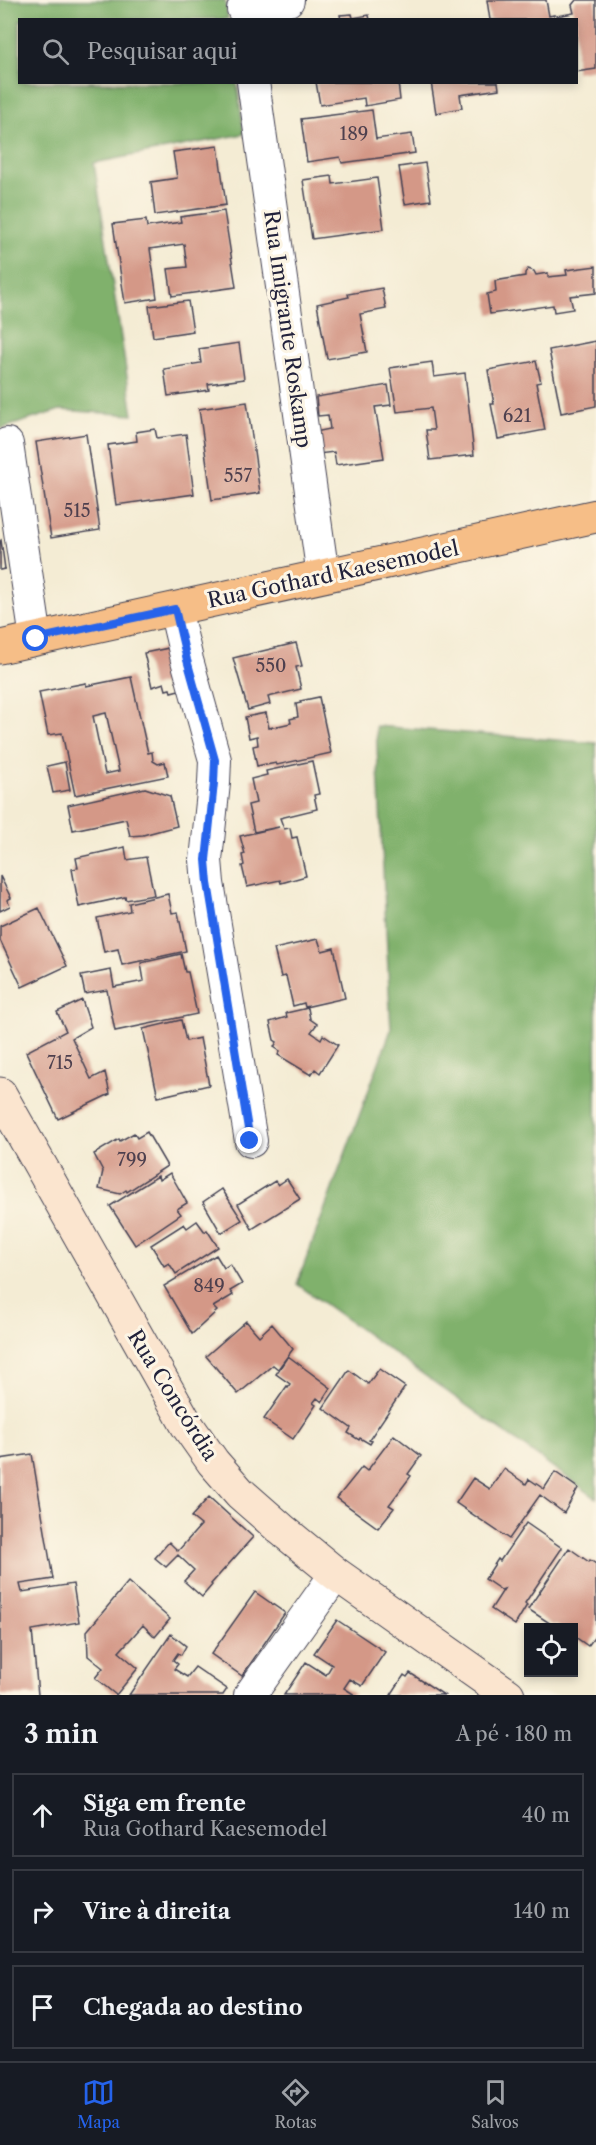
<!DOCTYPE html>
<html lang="pt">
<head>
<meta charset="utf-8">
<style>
	body { margin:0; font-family:"Libre Caslon Text",serif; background:#20242c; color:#f1f3f6 }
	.controls { position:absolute; right:18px; bottom:18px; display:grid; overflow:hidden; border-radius:0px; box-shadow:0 3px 9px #0003 }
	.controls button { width:54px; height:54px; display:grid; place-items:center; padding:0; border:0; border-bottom:2px solid #363941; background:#171b24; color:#f1f3f6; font:30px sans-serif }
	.stop { position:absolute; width:18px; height:18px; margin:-14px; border:4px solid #2563eb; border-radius:50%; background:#fff }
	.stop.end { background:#2563eb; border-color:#fff; box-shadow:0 2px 6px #0008 }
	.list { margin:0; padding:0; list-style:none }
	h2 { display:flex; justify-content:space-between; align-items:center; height:78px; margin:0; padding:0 24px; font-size:26px }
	h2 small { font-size:20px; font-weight:400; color:#9ea1a6 }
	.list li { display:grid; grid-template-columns:39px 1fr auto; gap:18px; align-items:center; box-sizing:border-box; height:84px; margin:0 12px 12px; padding:0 12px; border:2px solid #363941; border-radius:0px }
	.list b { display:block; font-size:22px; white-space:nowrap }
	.list p { margin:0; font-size:20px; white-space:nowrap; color:#9ea1a6 }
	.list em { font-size:20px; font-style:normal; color:#9ea1a6 }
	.icon { flex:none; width:33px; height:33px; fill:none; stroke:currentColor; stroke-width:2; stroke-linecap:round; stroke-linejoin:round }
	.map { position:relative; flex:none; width:596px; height:1695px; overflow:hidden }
	.search { position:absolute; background:#171b24; box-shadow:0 3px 9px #0003; left:18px; right:18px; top:18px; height:66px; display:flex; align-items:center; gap:15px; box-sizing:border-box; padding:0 21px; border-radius:0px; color:#9ea1a6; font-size:22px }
	.sheet { height:366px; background:#171b24 }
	nav { display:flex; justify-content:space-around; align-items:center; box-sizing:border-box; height:84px; border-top:2px solid #363941; background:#171b24; font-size:16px; color:#9ea1a6 }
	nav a { display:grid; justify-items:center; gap:3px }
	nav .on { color:#2563eb }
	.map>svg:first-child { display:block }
	.forest { fill:#80b16c; stroke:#516a54; stroke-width:1.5 }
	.building { fill:#d49887; fill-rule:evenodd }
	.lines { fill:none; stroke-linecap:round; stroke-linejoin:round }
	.street-casing { stroke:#424052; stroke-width:34 }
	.secondary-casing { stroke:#424052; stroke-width:35 }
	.primary-casing { stroke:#424052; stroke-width:35 }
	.street { stroke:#fff; stroke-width:32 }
	.secondary { stroke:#fbe5cf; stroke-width:33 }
	.primary { stroke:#f6be87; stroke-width:33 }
	.route { stroke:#2563eb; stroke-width:8 }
	.labels { text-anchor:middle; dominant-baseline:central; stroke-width:6; stroke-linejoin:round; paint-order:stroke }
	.number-label { font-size:18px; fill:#4e404e }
	.street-label { font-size:21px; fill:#22223b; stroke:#fcf5e5 }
</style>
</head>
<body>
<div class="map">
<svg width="596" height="1695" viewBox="0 0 596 1695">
	<rect width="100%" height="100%" fill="#fcf5e5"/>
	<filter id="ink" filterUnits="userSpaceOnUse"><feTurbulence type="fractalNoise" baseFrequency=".0167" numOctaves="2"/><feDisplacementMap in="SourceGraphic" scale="12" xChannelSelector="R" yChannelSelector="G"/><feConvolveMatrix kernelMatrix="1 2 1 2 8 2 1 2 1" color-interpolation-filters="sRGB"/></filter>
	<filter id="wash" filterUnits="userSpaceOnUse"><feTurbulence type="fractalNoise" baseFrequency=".008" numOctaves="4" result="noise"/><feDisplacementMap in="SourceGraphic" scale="24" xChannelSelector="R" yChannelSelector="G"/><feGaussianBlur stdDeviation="1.35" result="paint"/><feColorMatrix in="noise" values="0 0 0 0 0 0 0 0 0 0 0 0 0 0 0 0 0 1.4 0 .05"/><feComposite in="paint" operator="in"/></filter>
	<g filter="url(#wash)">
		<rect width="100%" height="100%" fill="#f4ecd4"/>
		<path class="forest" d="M0,0H225L228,19L20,20V82L237,83L244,134L94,163L133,415L60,410L0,429Z
			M376,726L596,743V1498L297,1284L391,1030Z"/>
		<g id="blocks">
			<path class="building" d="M487,0H546L549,16L554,15V20H490Z
				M576,0H596V69L576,72V20H557V16L574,13L572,5Z
				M352,14L353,18L369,15L370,20H341L340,15Z
				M316,82H398L400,100L365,106L364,98L320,105Z
				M431,82H498L499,89L460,95L462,108L436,113Z
				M372,110L376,139L412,134L415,153L342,163L340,157L307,162L301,119Z
				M218,146L226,205L155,215L151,182L177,178L173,152Z
				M425,163L431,200L405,204L399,167Z
				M332,176L333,184L377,178L384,229L312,239L303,180Z
				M224,211L236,287L172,296L168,269L187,267L184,244L150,249L157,298L125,303L113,224L146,220L147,227L181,222L180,217Z
				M596,266V293L570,296L573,309L554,312L553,305L490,314L487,294L496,292L495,281L525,276V273L528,269L534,271L536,275L548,273V277L567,275L566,270Z
				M382,288L386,309L360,314L367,352L327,359L317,304L349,297L348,294Z
				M188,301L193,331L153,337L149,306Z
				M596,341V406L561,413L549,350Z
				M239,343L244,379L208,384L209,390L168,396L164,369L201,363L199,349Z
				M536,361L541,382L536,383L545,430L498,439L491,404H494L488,370Z
				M432,362L434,377L465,373L474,455L430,460L426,430H434L431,408L397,412L390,368Z
				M388,385L391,405L375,407L384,458L336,465L334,452L318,454L315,432L330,429L328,415L318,416L316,397Z
				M247,402L260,493L212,500L199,409Z
				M155,429L157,438L186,434L194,494L116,505L108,445L137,441L136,432Z
				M86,434L100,530L51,538L36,442Z
				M1,540L5,569L0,570V541Z
				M296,643L302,666L296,667L301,689L268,697L270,704L248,710L233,658Z
				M169,648L179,690L171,692L170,689L166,690L164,683L152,687L144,653Z
				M131,677L148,753L152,752L153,761L158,764L165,762L168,776L75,795L62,733L48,735L39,692L86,683V686ZM106,713L119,771L105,774L93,716Z
				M319,697L331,753L277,765L276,763L266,765V764L257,766L253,746L258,745L257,736L249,738L245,717L266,713L269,728L291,723L290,719L298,717L296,704L301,703L300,701Z
				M312,761L319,794L314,795L317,809L280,818L284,829L290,828L292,838L297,837L306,876L281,883L280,880L247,887L242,866L244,865L242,855L245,854L240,836L279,827L254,832L248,805L256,803L251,779L267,775L266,771Z
				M65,762L70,790L53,793L47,766Z
				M145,788L170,796L177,826L143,835L130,836L126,819L73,830L68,805Z
				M125,847L127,860L146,857L154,895L126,900L125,897L79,907L72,869L78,868L76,858Z
				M0,876L11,898L7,900L10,906L0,911Z
				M168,894L172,913L178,912L186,951L122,965L118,949L104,952L97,918L130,911L129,903Z
				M39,908L67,966L22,987L0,940V926Z
				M318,939L322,951L334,948L345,998L305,1007L304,1003L293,1006L286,976L281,977L274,949Z
				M181,954L185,972H188L197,1014L115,1031L107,990L85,994L81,976L111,970L114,987L144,981L141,963Z
				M82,1000L91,1027L72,1038L91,1079L105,1072L110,1094L58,1119L26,1052L66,1031L57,1012Z
				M308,1008L310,1019L317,1024L311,1032L321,1039L323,1035L338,1045L320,1073L315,1069L311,1075L278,1055L280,1051L274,1047L277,1042L274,1040L270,1022L287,1017L286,1013Z
				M181,1020L186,1041L200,1038L209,1085L158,1097L143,1029Z
				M147,1132L167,1166L127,1192L126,1190L120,1194L99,1189L103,1171L94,1154L119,1139L120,1141L134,1133L137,1138Z
				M170,1173L187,1203L177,1209L181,1214L135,1245L110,1206L158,1176L159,1180Z
				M287,1179L300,1199L252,1229L238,1204L275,1181L278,1185Z
				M222,1189L242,1220L221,1233L203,1202Z
				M197,1221L205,1232L207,1230L218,1247L176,1274L169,1263L164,1266L151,1245L184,1224L187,1228Z
				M216,1255L224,1268L230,1264L242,1284L230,1291L233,1295L213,1307L217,1311L192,1334L164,1286Z
				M246,1321L259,1336L272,1324L293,1349L278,1369L273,1365L238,1394L206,1356Z
				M288,1356L331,1388L322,1402L317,1398L313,1403L316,1405L293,1439L264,1419L287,1386L288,1387L290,1384L276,1374Z
				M379,1369L405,1387L369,1440L372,1441L370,1444L360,1438L359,1440L348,1433L351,1428L323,1408L349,1370L368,1384Z
				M394,1435L421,1456L408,1474L411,1476L389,1505L394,1508L378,1528L337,1498L362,1467L367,1471Z
				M32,1454L53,1579L20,1584L22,1592L73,1584L79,1622L32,1630L38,1695H0V1459Z
				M504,1469L526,1484L529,1479L544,1489L555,1472L578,1488L564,1513L540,1495L509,1539L456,1503L473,1478L490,1489Z
				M209,1497L253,1537L211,1584L212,1585L202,1597L184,1581L194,1570L178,1555L166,1567L155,1558L169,1542L178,1551L201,1525L191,1517Z
				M526,1523L562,1548L525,1603L527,1605L515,1625L491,1609L504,1589L501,1590L485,1579L498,1559L500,1561Z
				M569,1548L589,1562L590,1560L596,1564V1635L588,1646L574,1636V1628H561L556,1624L554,1626L528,1609Z
				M128,1582L170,1619L155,1637L143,1625L119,1652L138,1668L116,1695L95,1678L103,1668L88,1656L87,1631Z
				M255,1592L285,1613L242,1676L211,1654Z
				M337,1620L385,1652L362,1686L350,1679L344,1688L355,1695H284L306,1662L326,1675L332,1665L314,1653Z
				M171,1634L186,1646L181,1655L178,1653L173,1660L178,1664L174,1669L187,1677L195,1667L227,1689L223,1695H129Z
				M410,1673L444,1695H391L404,1675L407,1677Z"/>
		</g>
	</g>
	<g filter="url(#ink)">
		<use href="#blocks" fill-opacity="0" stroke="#424052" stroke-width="1.5"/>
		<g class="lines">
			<g class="street-casing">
				<path id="street" d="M243,9L288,0
					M253,82L323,576
					M7,444L36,639
					M175,609L187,660L215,760L214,783L206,860L208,883L251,1141
					M250,1695L336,1574"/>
			</g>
			<g class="secondary-casing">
				<path id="secondary" d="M0,1094L187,1425L213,1462L240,1493L281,1529L336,1574L508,1695"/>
			</g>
			<g class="primary-casing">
				<path id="primary" d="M0,647L596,516"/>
			</g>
			<use href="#street" class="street"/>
			<use href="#secondary" class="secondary"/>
			<use href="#primary" class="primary"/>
		</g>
	</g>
	<g class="lines" filter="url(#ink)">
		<path class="route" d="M36,639L175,609L187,660L215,760L214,783L206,860L208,883L250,1141"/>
	</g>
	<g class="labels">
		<g class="number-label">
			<text x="354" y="134">189</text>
			<text x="517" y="416">621</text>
			<text x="238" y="476">557</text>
			<text x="77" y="511">515</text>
			<text x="271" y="666">550</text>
			<text x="60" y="1063">715</text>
			<text x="132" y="1160">799</text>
			<text x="209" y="1286">849</text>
		</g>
		<g class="street-label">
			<text transform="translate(288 329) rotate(82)">Rua Imigrante Roskamp</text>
			<text transform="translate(333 574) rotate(-12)">Rua Gothard Kaesemodel</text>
			<text transform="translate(173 1395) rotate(58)">Rua Concórdia</text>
		</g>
	</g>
</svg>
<div class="controls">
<button><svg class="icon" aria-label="locate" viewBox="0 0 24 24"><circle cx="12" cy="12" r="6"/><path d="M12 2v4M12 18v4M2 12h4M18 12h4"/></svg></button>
</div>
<div class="stop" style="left:36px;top:639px"></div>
<div class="stop end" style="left:250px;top:1141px"></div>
<div class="search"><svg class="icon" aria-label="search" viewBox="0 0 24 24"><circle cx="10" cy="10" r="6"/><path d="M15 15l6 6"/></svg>Pesquisar aqui</div>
</div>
<section class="sheet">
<h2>3 min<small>A pé · 180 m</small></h2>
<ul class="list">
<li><svg class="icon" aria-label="ahead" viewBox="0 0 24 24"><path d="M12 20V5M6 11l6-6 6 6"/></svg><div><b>Siga em frente</b><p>Rua Gothard Kaesemodel</p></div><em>40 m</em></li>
<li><svg class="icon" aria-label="right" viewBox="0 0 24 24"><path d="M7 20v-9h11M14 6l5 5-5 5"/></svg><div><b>Vire à direita</b></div><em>140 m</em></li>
<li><svg class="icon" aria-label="arrive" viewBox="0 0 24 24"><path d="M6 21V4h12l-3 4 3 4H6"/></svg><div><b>Chegada ao destino</b></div></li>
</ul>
</section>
<nav>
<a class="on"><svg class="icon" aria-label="map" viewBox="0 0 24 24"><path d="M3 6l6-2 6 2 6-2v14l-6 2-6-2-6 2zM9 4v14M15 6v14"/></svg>Mapa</a>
<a><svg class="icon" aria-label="directions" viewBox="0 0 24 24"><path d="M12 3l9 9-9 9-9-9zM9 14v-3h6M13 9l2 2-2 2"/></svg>Rotas</a>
<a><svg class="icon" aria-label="saved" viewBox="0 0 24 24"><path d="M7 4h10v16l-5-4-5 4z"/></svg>Salvos</a>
</nav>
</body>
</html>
